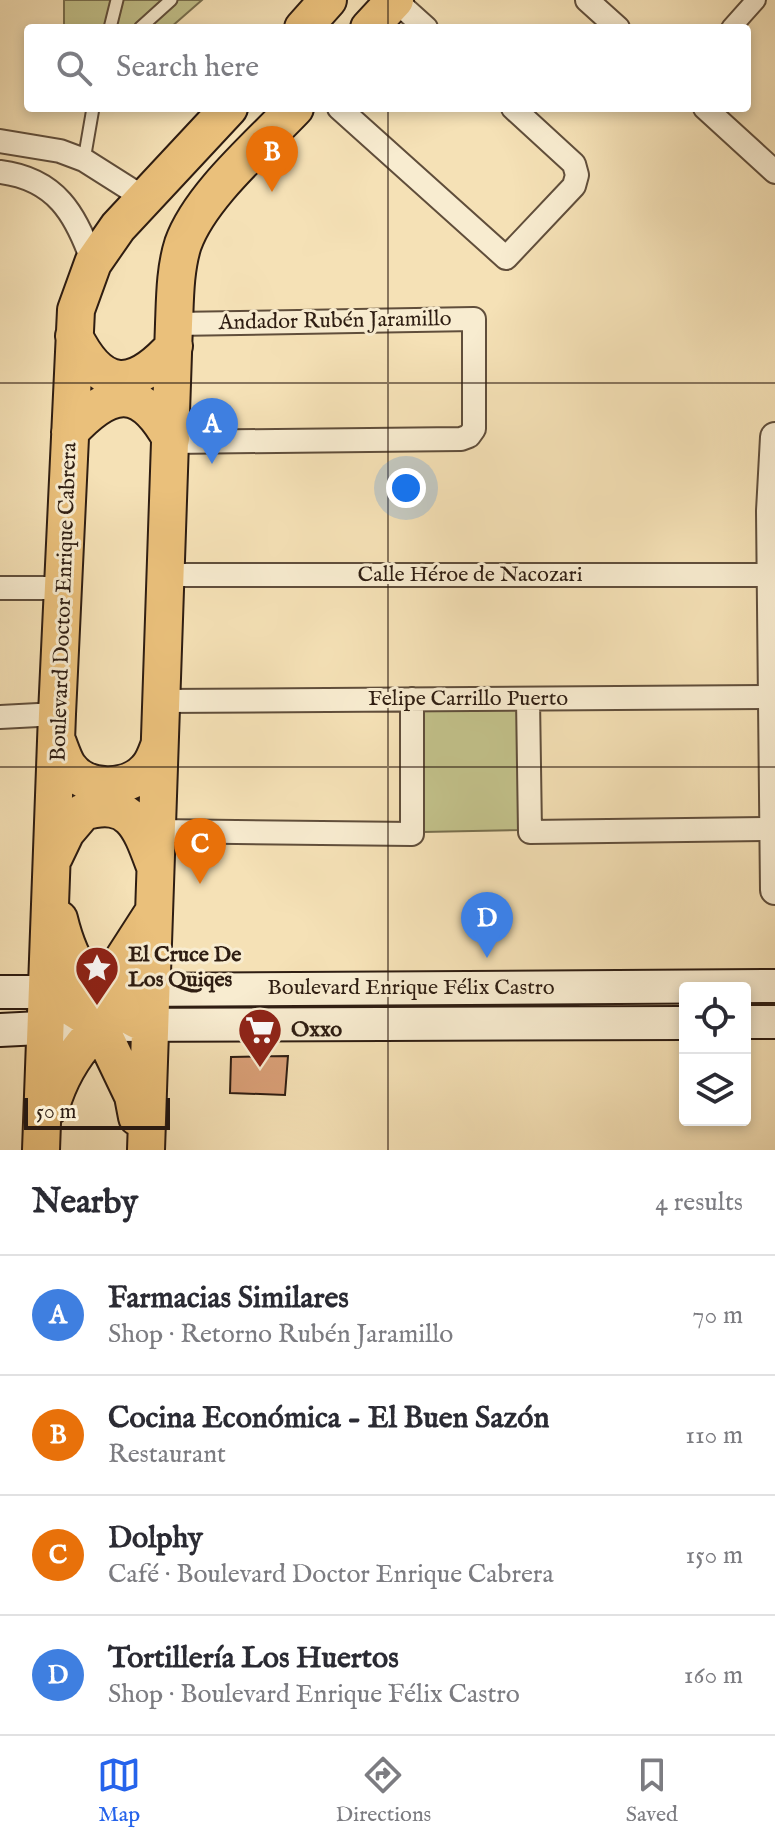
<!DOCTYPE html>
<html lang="en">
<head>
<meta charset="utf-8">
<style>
	body { margin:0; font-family:"IM FELL English",serif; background:#f2f2f3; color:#2b2b33 }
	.controls { position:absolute; right:24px; bottom:24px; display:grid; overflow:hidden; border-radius:8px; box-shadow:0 4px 12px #0003 }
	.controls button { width:72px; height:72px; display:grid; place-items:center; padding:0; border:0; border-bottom:2px solid #e1e1e2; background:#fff; color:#2b2b33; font:40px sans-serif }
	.scale { position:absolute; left:24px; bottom:20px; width:146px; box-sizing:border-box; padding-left:8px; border:4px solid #2e1d12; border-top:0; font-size:22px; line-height:28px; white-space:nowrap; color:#2e1d12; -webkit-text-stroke:6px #f8ecd0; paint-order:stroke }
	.you { position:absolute; left:406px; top:488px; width:28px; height:28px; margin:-20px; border:6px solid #fff; border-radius:50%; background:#1a73e8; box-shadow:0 0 0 12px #1a73e833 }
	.badge { display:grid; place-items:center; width:52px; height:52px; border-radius:50%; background:#2563eb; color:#fff; font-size:26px; font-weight:700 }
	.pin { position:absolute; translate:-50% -66px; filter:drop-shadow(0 2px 4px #0008) }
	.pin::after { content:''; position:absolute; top:42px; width:28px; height:24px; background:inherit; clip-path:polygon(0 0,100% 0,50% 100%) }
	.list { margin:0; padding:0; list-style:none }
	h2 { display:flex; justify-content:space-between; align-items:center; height:104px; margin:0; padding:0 32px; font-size:34px }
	h2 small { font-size:26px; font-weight:400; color:#7c7c81 }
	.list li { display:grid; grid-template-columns:52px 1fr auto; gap:24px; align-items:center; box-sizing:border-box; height:120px; padding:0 32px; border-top:2px solid #e1e1e2 }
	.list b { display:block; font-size:30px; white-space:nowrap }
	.list p { margin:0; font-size:26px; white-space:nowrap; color:#7c7c81 }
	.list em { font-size:26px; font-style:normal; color:#7c7c81 }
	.icon { flex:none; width:44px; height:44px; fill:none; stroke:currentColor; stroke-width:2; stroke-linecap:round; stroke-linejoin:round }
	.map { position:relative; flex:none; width:775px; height:1150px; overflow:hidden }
	.search { position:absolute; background:#fff; box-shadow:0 4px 12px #0003; left:24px; right:24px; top:24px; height:88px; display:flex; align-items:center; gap:20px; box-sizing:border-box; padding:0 28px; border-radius:8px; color:#7c7c81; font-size:30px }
	.sheet { height:584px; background:#fff }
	nav { display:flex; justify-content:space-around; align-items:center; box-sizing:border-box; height:112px; border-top:2px solid #e1e1e2; background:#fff; font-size:22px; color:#7c7c81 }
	nav a { display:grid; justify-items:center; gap:4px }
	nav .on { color:#2563eb }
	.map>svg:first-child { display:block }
	.green { fill:#c2c18a; stroke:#786f4e; stroke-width:2 }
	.building { fill:#d99f77; stroke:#2e1d12; stroke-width:2 }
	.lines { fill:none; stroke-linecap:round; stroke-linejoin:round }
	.service-casing { stroke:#604e3b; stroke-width:15 }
	.pedestrian-casing { stroke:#604e3b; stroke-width:22 }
	.minor-casing { stroke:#604e3b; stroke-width:26 }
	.tertiary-casing { stroke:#604e3b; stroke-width:32 }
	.secondary-casing { stroke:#2e1d12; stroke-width:36 }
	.primary-casing { stroke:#2e1d12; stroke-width:40 }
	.service { stroke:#f8ecd0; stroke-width:11 }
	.pedestrian { stroke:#f8ecd0; stroke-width:18 }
	.minor { stroke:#f8ecd0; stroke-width:22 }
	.tertiary { stroke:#f8ecd0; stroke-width:28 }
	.secondary { stroke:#f8ecd0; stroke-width:32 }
	.primary { stroke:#eac07b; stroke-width:36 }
	.grid { fill:none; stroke:#2e1d12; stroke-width:2; stroke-opacity:0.55 }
	.labels { text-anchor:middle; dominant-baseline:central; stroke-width:6; stroke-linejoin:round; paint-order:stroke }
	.street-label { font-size:22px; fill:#2e1d12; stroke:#f8ecd0 }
	.poi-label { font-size:22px; font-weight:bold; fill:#2e1d12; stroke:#f8ecd0; text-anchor:start }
</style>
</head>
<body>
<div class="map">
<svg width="775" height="1150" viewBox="0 0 775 1150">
	<rect width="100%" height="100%" fill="#f5e1b6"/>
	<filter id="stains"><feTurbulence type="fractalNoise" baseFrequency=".0025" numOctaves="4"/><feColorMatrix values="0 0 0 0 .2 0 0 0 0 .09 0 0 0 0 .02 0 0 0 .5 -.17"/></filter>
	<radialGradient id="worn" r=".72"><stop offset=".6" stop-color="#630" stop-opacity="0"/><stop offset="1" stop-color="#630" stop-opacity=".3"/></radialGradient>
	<path class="green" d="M64,0H202L170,28H64Z
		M518,708L520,830L424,832V710Z"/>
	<path class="building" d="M288,1056L285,1095L230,1093L231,1057Z"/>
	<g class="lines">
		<g class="service-casing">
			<path id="service" d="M110,28L117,0
				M140,28L171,0
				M84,160L93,108"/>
		</g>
		<g class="pedestrian-casing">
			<path id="pedestrian" d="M731,28L756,0"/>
		</g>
		<g class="minor-casing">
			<path id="minor" d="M395,0L426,28
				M587,0L618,28
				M339,108L506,258L574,186L577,175L574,164L513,108
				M705,108L775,172
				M0,141L60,151L84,160L144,198
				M0,172C56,179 76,214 93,263
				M171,442L461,439L469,436L474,429V319L174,324
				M166,575H775
				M0,588H65
				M528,699L530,832L774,829
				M161,701L774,697
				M0,717L57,714
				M158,831L412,834V699"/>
		</g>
		<g class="tertiary-casing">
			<path id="tertiary" d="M775,437L771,511L775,890"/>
		</g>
		<g class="secondary-casing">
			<path id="secondary" d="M126,990L775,986
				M0,992H72
				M745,1022H775
				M0,1030L99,1025L685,1023"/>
		</g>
		<g class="primary-casing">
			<path id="primary" d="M303,28L328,0
				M369,28L395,0
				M74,336C103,393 134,390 174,346
				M70,432C111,388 140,384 171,439
				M58,743C61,751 64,760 68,766C85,791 128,791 147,769C153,763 156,754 159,746
				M54,857L66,832L83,812C130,798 140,826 154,864
				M59,919C71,969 91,995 137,1020
				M48,992L99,1025L133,1096L137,1117
				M82,1006L116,970L152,914
				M51,1106C68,1050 103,1018 151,989
				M41,1150L57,714L76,310L93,263L118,227L229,108
				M146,1150L174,324C175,298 175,269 183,244C200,196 259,146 295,108"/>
		</g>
		<use href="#service" class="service"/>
		<use href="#pedestrian" class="pedestrian"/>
		<use href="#minor" class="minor"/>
		<use href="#tertiary" class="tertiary"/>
		<use href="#secondary" class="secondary"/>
		<use href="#primary" class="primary"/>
	</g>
	<path class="grid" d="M388,0V28M388,108V1150M0,383H775M0,767H775"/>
	<defs>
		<g id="sight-pin" transform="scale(2.3)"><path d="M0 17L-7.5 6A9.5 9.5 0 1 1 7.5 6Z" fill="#8f2418" stroke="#f8ecd0"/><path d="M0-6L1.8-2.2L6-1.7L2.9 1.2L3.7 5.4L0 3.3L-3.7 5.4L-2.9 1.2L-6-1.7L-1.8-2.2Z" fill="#fff"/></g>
		<g id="supermarket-pin" transform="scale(2.3)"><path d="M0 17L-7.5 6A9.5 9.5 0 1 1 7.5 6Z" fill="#8f2418" stroke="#f8ecd0"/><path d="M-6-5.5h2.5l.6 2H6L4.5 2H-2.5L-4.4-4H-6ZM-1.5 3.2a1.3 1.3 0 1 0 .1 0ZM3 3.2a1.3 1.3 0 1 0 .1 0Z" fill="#fff"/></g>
	</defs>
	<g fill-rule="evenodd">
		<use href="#sight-pin" x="97" y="968"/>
		<use href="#supermarket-pin" x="260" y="1030"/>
	</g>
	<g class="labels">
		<g class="street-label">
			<text transform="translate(335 321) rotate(-1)">Andador Rubén Jaramillo</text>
			<text x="470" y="575">Calle Héroe de Nacozari</text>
			<text transform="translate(64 602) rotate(-88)">Boulevard Doctor Enrique Cabrera</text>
			<text x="468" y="699">Felipe Carrillo Puerto</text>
			<text x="411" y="988">Boulevard Enrique Félix Castro</text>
		</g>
		<g class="poi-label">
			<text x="128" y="955">El Cruce De<tspan x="128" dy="25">Los Quiqes</tspan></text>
			<text x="291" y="1030">Oxxo</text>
		</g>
	</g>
	<rect width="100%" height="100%" filter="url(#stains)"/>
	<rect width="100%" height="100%" fill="url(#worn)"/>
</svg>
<div class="controls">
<button><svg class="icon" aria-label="locate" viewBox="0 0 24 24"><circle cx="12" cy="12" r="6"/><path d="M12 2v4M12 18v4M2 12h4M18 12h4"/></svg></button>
<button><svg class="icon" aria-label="layers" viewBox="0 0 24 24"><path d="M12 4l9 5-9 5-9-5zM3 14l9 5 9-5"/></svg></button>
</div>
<div class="scale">50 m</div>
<div class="you"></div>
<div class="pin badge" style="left:212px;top:464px;background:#3f7fe0">A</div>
<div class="pin badge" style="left:272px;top:192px;background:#e8710a">B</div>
<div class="pin badge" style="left:200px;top:884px;background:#e8710a">C</div>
<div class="pin badge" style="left:487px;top:958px;background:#3f7fe0">D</div>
<div class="search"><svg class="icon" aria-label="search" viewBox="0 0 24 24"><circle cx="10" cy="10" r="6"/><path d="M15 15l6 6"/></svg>Search here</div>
</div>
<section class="sheet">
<h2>Nearby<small>4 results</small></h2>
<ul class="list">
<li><span class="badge" style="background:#3f7fe0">A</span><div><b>Farmacias Similares</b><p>Shop · Retorno Rubén Jaramillo</p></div><em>70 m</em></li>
<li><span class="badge" style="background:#e8710a">B</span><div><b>Cocina Económica - El Buen Sazón</b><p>Restaurant</p></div><em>110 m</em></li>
<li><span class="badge" style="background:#e8710a">C</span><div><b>Dolphy</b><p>Café · Boulevard Doctor Enrique Cabrera</p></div><em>150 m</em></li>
<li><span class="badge" style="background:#3f7fe0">D</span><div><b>Tortillería Los Huertos</b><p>Shop · Boulevard Enrique Félix Castro</p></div><em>160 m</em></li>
</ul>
</section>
<nav>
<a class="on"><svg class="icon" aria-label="map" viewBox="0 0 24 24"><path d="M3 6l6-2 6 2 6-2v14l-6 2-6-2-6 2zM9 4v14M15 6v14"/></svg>Map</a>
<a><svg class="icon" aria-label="directions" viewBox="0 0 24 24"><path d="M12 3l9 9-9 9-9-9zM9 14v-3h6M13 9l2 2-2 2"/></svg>Directions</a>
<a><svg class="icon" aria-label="saved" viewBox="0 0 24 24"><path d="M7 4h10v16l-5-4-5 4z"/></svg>Saved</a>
</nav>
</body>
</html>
